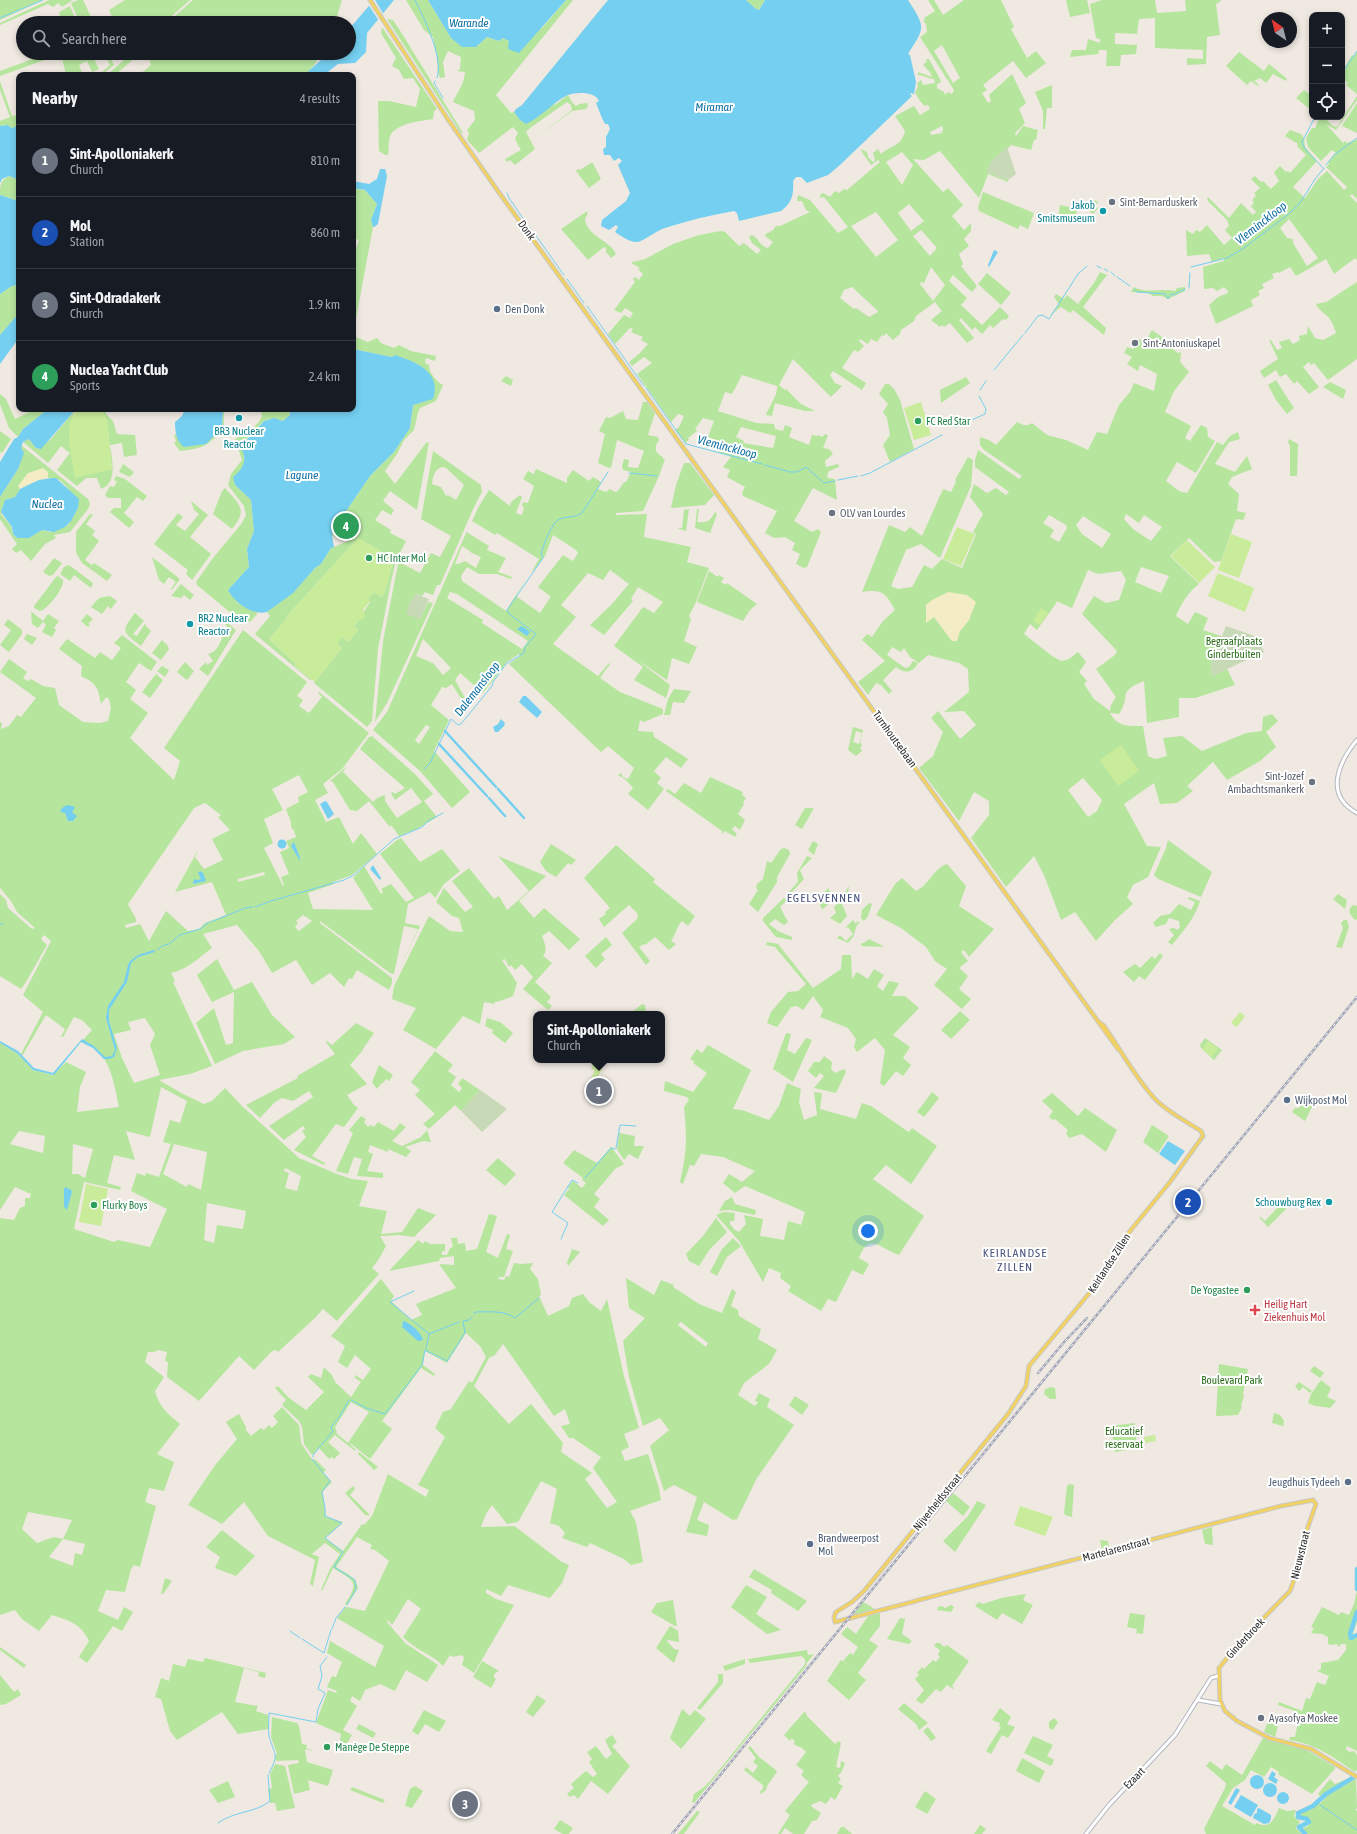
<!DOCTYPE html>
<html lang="en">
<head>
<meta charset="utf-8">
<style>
	body { margin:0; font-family:"Asap Condensed",sans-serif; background:#20242c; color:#f1f3f6 }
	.controls { position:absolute; right:12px; top:12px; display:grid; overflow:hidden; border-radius:8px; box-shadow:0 2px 6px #0003 }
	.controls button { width:36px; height:36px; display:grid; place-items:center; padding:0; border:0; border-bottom:1px solid #363941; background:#171b24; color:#f1f3f6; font:20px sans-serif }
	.compass { position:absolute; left:1261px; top:12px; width:36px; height:36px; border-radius:50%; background:#171b24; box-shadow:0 2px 6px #0003; rotate:325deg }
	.you { position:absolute; left:868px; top:1231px; width:14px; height:14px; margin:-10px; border:3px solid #fff; border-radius:50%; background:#1a73e8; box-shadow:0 0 0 6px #1a73e833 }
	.badge { display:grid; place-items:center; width:26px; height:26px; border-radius:50%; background:#4264fb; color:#fff; font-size:13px; font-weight:700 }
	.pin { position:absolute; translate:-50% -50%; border:2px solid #fff; box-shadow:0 1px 4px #0006 }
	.popup { position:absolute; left:533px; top:1011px; width:132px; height:52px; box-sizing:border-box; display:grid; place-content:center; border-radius:8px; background:#171b24; filter:drop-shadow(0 1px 3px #0005); font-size:13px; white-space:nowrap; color:#9ea1a6 }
	.popup b { font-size:15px; color:#f1f3f6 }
	.popup::after { content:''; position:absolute; left:50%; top:100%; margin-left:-8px; border:8px solid transparent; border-top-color:#171b24 }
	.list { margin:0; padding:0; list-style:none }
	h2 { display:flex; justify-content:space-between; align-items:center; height:52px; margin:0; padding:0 16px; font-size:17px }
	h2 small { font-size:13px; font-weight:400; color:#9ea1a6 }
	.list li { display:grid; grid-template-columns:26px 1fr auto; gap:12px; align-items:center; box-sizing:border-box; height:72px; padding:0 16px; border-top:1px solid #363941 }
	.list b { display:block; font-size:15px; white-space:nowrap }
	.list p { margin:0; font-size:13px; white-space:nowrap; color:#9ea1a6 }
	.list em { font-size:13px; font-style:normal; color:#9ea1a6 }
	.icon { flex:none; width:22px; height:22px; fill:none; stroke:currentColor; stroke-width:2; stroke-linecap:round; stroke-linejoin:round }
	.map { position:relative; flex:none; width:1357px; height:1834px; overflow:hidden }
	.search { position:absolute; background:#171b24; box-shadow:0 2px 6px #0003; left:16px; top:16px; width:340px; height:44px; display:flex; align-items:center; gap:10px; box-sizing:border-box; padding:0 14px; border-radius:22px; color:#9ea1a6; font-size:15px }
	.panel { position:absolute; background:#171b24; box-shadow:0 2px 6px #0003; left:16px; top:72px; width:340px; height:340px; border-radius:8px }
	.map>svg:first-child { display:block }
	.green { fill:#b6e59e; fill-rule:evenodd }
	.sand { fill:#f3ecc5 }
	.cemetery { fill:#c8d9b8 }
	.pitch { fill:#c9ec9a }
	.water { fill:#75cff0 }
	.pier { fill:#efe9e1 }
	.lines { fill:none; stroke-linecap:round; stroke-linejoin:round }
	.stream { stroke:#75cff0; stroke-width:1 }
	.canal { stroke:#75cff0; stroke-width:2.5 }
	.river { stroke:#75cff0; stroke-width:4.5 }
	.secondary-casing { stroke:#b4b7c1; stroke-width:5 }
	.primary-casing { stroke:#c9c9c9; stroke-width:5 }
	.secondary { stroke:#fff; stroke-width:3 }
	.primary { stroke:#f2d163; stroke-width:3 }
	.rail-casing { stroke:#a3a6b8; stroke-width:2.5 }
	.rail { stroke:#fff; stroke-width:1; stroke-dasharray:3; stroke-linecap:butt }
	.worship-dot { fill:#6b7280; stroke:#fff; stroke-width:1.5 }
	.culture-dot { fill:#0f9aa8; stroke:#fff; stroke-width:1.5 }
	.service-dot { fill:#5c6f8a; stroke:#fff; stroke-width:1.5 }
	.leisure-dot { fill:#2e9e5b; stroke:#fff; stroke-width:1.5 }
	.health-dot { fill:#e0444e; stroke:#fff; stroke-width:1.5 }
	.labels { text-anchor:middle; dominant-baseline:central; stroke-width:4; stroke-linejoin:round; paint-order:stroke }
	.worship-label { font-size:11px; fill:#5b616d; stroke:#fff; text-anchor:start }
	.culture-label { font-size:11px; fill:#0d838f; stroke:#fff; text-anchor:end }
	.street-label { font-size:11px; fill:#2e2e2e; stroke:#fff }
	.service-label { font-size:11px; fill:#4e5e75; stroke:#fff; text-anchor:start }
	.leisure-label { font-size:11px; fill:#27864d; stroke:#fff; text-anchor:start }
	.park-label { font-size:11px; fill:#2c6e1b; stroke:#fff }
	.health-label { font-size:11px; fill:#be3a42; stroke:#fff; text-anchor:start }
	.water-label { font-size:12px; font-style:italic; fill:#0d6fa3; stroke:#fff }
	.neighbourhood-label { font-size:12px; letter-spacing:1px; fill:#4d5680; stroke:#fff }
</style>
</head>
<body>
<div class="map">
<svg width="1357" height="1834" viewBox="0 0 1357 1834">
	<rect width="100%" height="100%" fill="#efe9e1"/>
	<path class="green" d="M0,0H43L0,20Z
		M49,0H73L62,7L58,3L53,7L48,4L0,25V23Z
		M78,0H83L94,23H80L71,3Z
		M125,0H190L164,23H115L109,10Z
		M193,0H342L335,23H167Z
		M406,0H428L451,38L462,46L476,47L487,37L499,41L503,38L509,41L542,28L566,0H573L496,95L511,113L514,112L516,115L556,104L568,95L572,102L576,106L579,104L587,103L588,106L586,109L572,111L537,137L572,110L571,105L567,102L530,128L526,132L535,149L515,165L510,160L507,162L505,159L521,150L515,139L518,133L513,127L479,153L467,140L469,133L467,130L475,120L474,111L453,102C458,91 464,85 465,72L457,71L460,69L461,57L448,51L443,62L445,77L440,78L438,73L437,57L433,37L424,30Z
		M746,0H765L759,10L756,9Z
		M928,0H934L943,15L964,0H1001L1014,27L1011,29L1027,58L1036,51L1046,63L1026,78L1013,61L983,85L987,90L982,93L988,103L991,101L989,95L1012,74L1026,103L1019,109L1025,123L1015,133L1016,136L1023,126L1038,130L1036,140H1034L1031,150L1011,145L987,172L1008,180V182L988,174L979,198L940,151L924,160L913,159L943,192L948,188L963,205L952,216L964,230L971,223V231L964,239L969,246L959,254L963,264L961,266L977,286L972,292L953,275L949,281L967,298L961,305L982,325L1000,307L1009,316L1006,320L1003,319L993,328L990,325L982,334L975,327L972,330L961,318L959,320L974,338L967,343L950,323L944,327L942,325L940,327L931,320L942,311L935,302L916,316L914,321L901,330L900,334L893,340L886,333L884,336L882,335L877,342L871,339L868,344L860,339L859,341L864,346L858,352L854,350L842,368L866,383L862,390L833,371L830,375L835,383L842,386L831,397L793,359L779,385L785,390L786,389L801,404L815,411H805L775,403L772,416L766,415C769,406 778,396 777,386L742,375L732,394L725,392L718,411L756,423L774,424L775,429L783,431L785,425L792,428L789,437L809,445L812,435L818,436V435L823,437L824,434L828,435L823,448L829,449L833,454L825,461L826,467L838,464L839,467L829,471L827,476L828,478L835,479L837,500L813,488L794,521L812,532L818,529L821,532L807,567L804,568L796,564L800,554L792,550L795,543L785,537L774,538L765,533L777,511L743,496L742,493L745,487L727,477L730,470L723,467L731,457L719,452L722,442L712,439L709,444L706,442L714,421L703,418L695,429L697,431L688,438L689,440L685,443L675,430L679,427L684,416L678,414L671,422L637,374L652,363L644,357L632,366L629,362L640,353L648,344L641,340L643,337L631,332L633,329L630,328L615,344L608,334L624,315L630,318L633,313L625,308L621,313L614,310L635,282L633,279L635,277L639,280L643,274L638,269L640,268L631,263L633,262L645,259L673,244L699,235L721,231L725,232L739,246L744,243L757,254L761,250L752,243L749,237L752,235C759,238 760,247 768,248L773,242L765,236L766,234L773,230L776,226H780L810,212L806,210L802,201H797L798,195L810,200L838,233L848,227L824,197L820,198V195L823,193L830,197L835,191L839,193L844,189L847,190L880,162L878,160L871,165L860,149L867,152L868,157L873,162L875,160L873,153L878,149L881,154C891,145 901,147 905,131L895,116L914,106L920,115L930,109L928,105L925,106L920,101L915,93L918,86L917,83L921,80L923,85L935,83L934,79C928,79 924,75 918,75V72L932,77L930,72L923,65L927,61L926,59H929L940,79L941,82L937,84V88L944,92L945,95L948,92L952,94L954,90L920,37L927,32L926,24L923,21L925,20L924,18L935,11ZM942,45L960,78L953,83L934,51ZM942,126L943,129L942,133L931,135L930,132ZM902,152L913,165L902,185L886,162ZM909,204L924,221L911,231L898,213ZM876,212L898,240L876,257L851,226ZM921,230L937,248L930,256L913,236ZM931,267L945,285L933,301L920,284L921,282L924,283ZM852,287L878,311V312L869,317L856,308L854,309L840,298L844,290ZM741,427L776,436L773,448L743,443L744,441L736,437Z
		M1066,0H1087L1090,13L1070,17Z
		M1102,0H1155L1157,13L1186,11L1185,0H1222L1216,4L1220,35L1207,37L1206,64L1187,65V58L1203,59V50L1155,48V18L1139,19L1137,34L1115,33V44L1137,45L1136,54L1121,55L1120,66H1106L1107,52L1106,50H1099L1098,54L1070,57L1072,50H1086L1088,39L1100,43V39L1096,38L1090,4Z
		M70,6L77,23H62L59,12Z
		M387,19L393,20L401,32L463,133H461Z
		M382,27L437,109L434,111L433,119C421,121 396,123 390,136C388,142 389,149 388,155H385L379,151L378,101H389L416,107L420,89L413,78L404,79L399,70L392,66L396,58L381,33Z
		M1357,51V94L1346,85L1348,83L1343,79L1345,78L1342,76V72L1352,55L1354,56Z
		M1239,52L1264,71L1269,64L1287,79L1286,81L1273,74L1266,83L1260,78L1254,81L1259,85L1258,86L1251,81L1247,85L1226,66Z
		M49,53H91L99,69L92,72L87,61L79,65L83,75H66L61,54L0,76V71Z
		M104,53H108L114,65L103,74L102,72L110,65Z
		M132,53H141L115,75H107Z
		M147,53H319C318,63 311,69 304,75H139L151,65Z
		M0,81L12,116L19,115V126L11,128L8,125L0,126V121L10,117L0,90Z
		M1052,85V108H1047L1045,129H1043V111L1035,92Z
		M1304,90L1312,96V111L1296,98Z
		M1357,96V100L1336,130L1326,124L1343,143L1345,141L1347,143L1357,139V199L1352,194L1350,196L1357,203V260L1355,258L1334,274L1326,259L1296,276L1290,267L1279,273L1278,272L1272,274L1274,278L1262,284L1264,288L1258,291L1260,295L1251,300L1253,306L1216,324L1209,305L1218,297L1228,293V291L1224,287L1217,291L1213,288L1204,289L1203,267L1224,261V258L1212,262L1209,254L1187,256L1186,230L1193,234L1196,230L1200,232L1207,225L1224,245L1232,238L1225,230L1229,226L1227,220L1207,200L1208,197L1229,218L1241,203L1253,215L1256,212L1251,206L1254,203L1252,200L1256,196L1254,193L1260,188L1251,179L1255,176L1261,182L1263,181L1271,189L1279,181L1274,172L1280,166L1286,172L1288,171L1290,173L1306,155L1297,146L1298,144L1285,136L1290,130L1301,134L1304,138L1305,147L1317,161L1293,187L1305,198L1318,179L1327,171L1344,190L1347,187L1326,167L1329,164L1328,162L1336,153L1332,150L1321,161L1308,147L1306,138L1312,128H1315L1320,117H1324L1333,126L1337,127ZM1289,219L1318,258L1307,266L1293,243V239L1287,238L1280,228Z
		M1357,103V133L1342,126Z
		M591,163H593L601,179L589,188L576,171L578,169L580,170Z
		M9,176L19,180V197L15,200L0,195C0,185 0,181 9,176Z
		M353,188L365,190L377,204L371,220L373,227L355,324L353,325V257L359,240L353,238Z
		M983,192L1034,213L1028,229L1020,225L1018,229L979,211L978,207Z
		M1095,200L1098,202L1095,206L1098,208L1093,214L1088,210Z
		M1060,205L1078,209L1073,222L1058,219Z
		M586,212H588L585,220C588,237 610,240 616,254L611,258L606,252V248L604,247L588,260L561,229Z
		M1100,272L1107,275L1083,307L1106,328L1104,335L1073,310L1070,313L1061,307L1050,315L1058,306V303L1054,297L1056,294L1064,299L1067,295L1078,304L1094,283Z
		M987,273L1011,293L1001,305L978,284Z
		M1357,282V359L1328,380L1314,363L1311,365L1309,362L1303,367L1319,387L1309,394L1297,381L1294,384L1286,374L1280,377L1276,370L1264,378L1260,371L1278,359L1269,340H1271L1277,350L1282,348L1279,342L1289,339L1293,344L1300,340L1299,336L1307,334L1308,326L1315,338L1323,340L1336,333C1334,328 1333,323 1329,318C1325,313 1319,311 1316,304L1326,302Z
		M19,284V313L0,335V294L12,286Z
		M1134,287C1145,294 1162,288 1175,291L1177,288L1185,287V291L1168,299L1162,296H1153L1148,293L1131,292Z
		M1152,330L1169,342L1167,345L1178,353L1181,352L1180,362L1189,372L1174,391L1165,412L1191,426L1185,438L1190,441L1201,425L1207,428L1208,437L1215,441L1196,473L1177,462L1166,481L1179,491L1187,493L1217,442L1223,445L1230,436L1238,432L1240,439L1229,442L1215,464L1235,472L1247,456L1252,469L1232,477L1228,484L1239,494L1237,511L1246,513L1243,520L1236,519L1221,561L1214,562L1189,538L1170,556L1199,584C1188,592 1181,604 1176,616L1188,624L1195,612L1208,618L1203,630L1218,635L1211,665L1212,676L1227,669L1235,685L1195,698H1179V717L1147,723L1144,681C1116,692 1132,695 1119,714L1110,713C1117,727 1129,726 1143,726L1148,756L1155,759L1167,756L1163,738L1182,736L1202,751L1246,733L1262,731L1263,717L1272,714L1278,721L1266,732L1276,747L1260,761L1227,780L1213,762L1187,786L1193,791L1177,803L1160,804L1154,783L1124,804L1147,846L1161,847L1148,877L1133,885L1127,897L1133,904L1115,920L1096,941L1075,912L1061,920L1044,875L1034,856L1006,887L971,838L989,815V801L974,792L959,821L919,768L933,756L943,732L931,718L938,711L960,739L976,725L964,711L944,712L969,692L968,669L959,663L928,655L919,663L910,657L904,648L901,652L892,647L887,655L905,668L909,667L913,661L918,663C913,673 904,674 896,667L883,680L892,691L889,694L881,685L876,683L868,695L858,682L885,661L862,640L867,634L872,637L883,621L895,610C885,592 882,589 862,592L889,525L905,532L910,527L922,536L943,489L951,492L956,482L955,480L968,457L973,460L971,486L940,558L921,544L906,550L891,586L898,589L912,587L924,565L932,569L942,559L962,568L976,534L973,532L983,514L970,497L974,484L987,493L996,488L1006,495L1009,492L975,467V460L978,450L1019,479L1022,476L984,450L980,445V437L989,440L996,445L1017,422C1022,425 1027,427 1032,423L1047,435L1066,440L1088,450L1097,432L1107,434L1119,405L1130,392L1134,383L1154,391L1157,374L1140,365L1138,371L1127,364L1132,357L1124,353L1127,347L1133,349L1139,339L1145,342ZM1126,514L1139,523L1144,515L1162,527L1151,541L1133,529L1124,519ZM1049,515L1066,525L1067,528L1059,542L1050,537L1054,530L1043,523ZM1083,516L1111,534L1102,548L1082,534L1076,525ZM1141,567L1169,576L1161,593L1135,582ZM1088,570L1098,574L1121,571L1126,580L1119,600L1106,603L1094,596L1082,614L1117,651L1115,655L1096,669L1116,697L1111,705L1110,711L1094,699L1084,684L1087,681L1079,672L1086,662L1078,652L1069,659L1061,661L1052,656L1024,634L1030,624L1037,630L1057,602L1054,600L1072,608ZM970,614L969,620L952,641L934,617ZM1083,778L1102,800L1097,811L1088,817L1068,790Z
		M353,336L368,342L377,338L381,343L394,348L399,345L411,351L436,356L435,361L426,358L425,363L429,365C429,372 436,382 443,385L436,401L420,408L418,412L414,430L404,440L397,454L385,471L395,484L426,443L429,442L417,510L390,491L383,501L394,510L391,515L382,510L375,520L391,530L390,533L406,541L396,560L391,582L378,649L372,721L367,727L314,683L342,648L320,629L338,641L342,637L348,642L358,630L354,627L370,602L368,599L374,592L382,597L385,591L394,559L358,538L286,617L287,618L269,639L296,664L295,666L312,680H310L255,634L270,616L267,612L293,592L315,568L321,564L331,548L346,542L354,532L349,525L354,518L351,514L337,538L332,535L338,523L370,476L394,452L410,428L413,405L392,357L353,349Z
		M506,376L513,380L511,386L501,381Z
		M966,377L970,383L941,403L940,390Z
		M1276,380L1294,408L1287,414L1276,400L1268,385Z
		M1330,382L1346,390L1343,399L1323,387Z
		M885,384H889L894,389L900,400L914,449L890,462L883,445L890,435L887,418L883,412L888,404L879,394Z
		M0,394L6,399L15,419L36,409H48L23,429L18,437L9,428L0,404Z
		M643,402H647L655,413L648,435L658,437L659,440C654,448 654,452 663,457V459H665L659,476L643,511L616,513V515L647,514L644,537L691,547L687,562L709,568L696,602L689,616L691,619L684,641L697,647L689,664L672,658L667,680L636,659L670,685L666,698L634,680L643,667L614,646L643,607L654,613L663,602L638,587L631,599L633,601L604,635L590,625L611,605L629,584L610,570L603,580L588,573L561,605L576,617L553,644L598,676L609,663L610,664L600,678L620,692L663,709V714L644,722L640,720L638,731L653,732L654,737L688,759L681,768L666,757L654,771L661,778L657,783L664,789L648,810L628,794L633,788L626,780L618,775L621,773L623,777L628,779L634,768L608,746L601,752L509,664L520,656L519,654L507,662L483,693L460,673L455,680L465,698L470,702L469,706L465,705L452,684L446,688L442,687L431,705L449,720L434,751L470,792L452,808L420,771L373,730L387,712L467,531L468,533L489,546L487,550L506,558L498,572L512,577L511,579L497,574H479L467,567L461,576L462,581L506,611L526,579L516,596L540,613L550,598V596L538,587L563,555L573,561L578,553L576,550L553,535L545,556L533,571H532L539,559L497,533L495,535L472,521L478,508L489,490L510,506L511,502L520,495L522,497L516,513L522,515L524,508L522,506L523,502L528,503L534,486L523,479L528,471L534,474L536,469L567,483V478L573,470L589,481L593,477L601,482L598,489L606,492L610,489L615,492L618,491L624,482H626L631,472L623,470L622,466L624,459L629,460L628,467L638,468L644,451L617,440L611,468H609L598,463L605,434L599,431L606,417L610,418L623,411L626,419L638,420ZM462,546L470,551V552L481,557L476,568L465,561L458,564H455ZM450,592L457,594L528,641L522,649L482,623L483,620L447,598ZM423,639L451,668L443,675L433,663L416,656ZM426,725L430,727L419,744L415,740Z
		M76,409H79L73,414L75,477L112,469L107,421L101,409H105L106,414L113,421L117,434L135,435L137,455L124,457L122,443L110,445C112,458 118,483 101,489L97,478H86L77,486L57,470L70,453L61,446L48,463L23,442L29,439L37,448L50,440Z
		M223,409H224V430C205,446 206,448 180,451L174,443L176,441L174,435L176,434L181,444L222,428Z
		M260,409H289L290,415L283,421C259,413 262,429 246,439L244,465L235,485L251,500L254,531L247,549L249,567L228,590L238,603L258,613L250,622L246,619L243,623L197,585L196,582L213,558L242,523L246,515L244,506L228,485L231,474L242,460L235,439C247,434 256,428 262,416Z
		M0,431L11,439L2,453L0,452Z
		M1289,439L1298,444L1297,476H1290V445L1288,443Z
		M21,445L88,499L90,504L88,509L70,532L54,535L56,538L45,544L31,561L21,550L16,553L12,549L17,544L0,519V497L18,469ZM48,472V478C65,476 72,496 78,508L68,525L50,532L42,530L29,538H17L13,534L11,526L1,514L5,500L16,497L20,489L18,486Z
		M433,451L481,485L482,492L474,507L440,585H437L433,595L425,592L422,596L416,594L420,619L428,602L433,603L387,703L375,722L383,641L398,564L399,562L420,573L431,553L440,557L451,536L421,519ZM442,467L446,468L464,485L456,500L448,495L446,496L441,487L432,484C433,476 434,470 442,467Z
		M684,463H690L714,495L705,505L671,508L676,485Z
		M123,464L134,472L130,477L119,472Z
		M116,476L125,479L147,496L143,501L137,497L124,513L134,522L129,528L110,512L114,508H121V498H108L105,495L110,486L114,487L117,482L114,480Z
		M225,488C240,505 248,510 232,529L213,514L222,491Z
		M191,501L208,515L190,537L211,554L192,580L186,574L188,570L154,544L178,513L183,517L176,525L185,531L199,514L194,510Z
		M689,509L686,531L677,528H682L684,510Z
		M697,509H699L697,522C708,523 710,521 715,512L717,514L710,533L695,528Z
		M90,514L93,515L86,524L95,531L92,535L99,541L85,560L92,565L94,563L112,575L107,581L82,563L76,553V532Z
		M152,557L180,579L172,590L171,589L176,582L169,577L164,584L159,580Z
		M54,558L62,563L53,575L49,576L43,572Z
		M69,565L93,583L91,588L74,575L70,581L60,574L64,567Z
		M709,571L718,577L719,575L724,578L721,582L726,585L727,583L757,604L750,610L743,621L697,602Z
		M58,576L63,580C65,587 46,612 39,611L34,608V606L56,577Z
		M181,584L194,595L190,600L184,595L181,598L171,596Z
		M110,596L117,601L111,609L108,606L102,614L91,607L99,598Z
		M31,611L43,621L48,614L59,621L54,628L56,630L52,637L42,632L46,625L43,622L38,628L32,624Z
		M135,613L144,621L133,634L137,636L146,622L145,625L151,631L141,646C123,632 120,632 135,613Z
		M87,614L93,619L88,624L90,625L88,627L81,621Z
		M8,619L22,630V634L9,652L0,645L11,630L4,625Z
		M224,620L236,630L208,676L199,669L206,662L207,665L213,661L208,654C220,652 222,635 227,626L222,621Z
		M243,630L307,682L297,696L303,700L299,706L309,713L322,697L318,693L319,692L369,733L342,769L323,784L328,793L315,800L326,822L339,817L353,844L361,833L377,854L352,875L333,882L334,884L308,893L313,909L373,910L353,878L364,866L381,894L383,892L381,889L391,884L406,902L414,898L380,854L397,840L401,838L420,862L442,849L460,871L444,884L435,898L430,892L408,904L405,923L420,926L398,972L418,929L404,926L394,974L390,973L320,921V923L392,978V983L389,990L357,970L352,979L349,978L344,987L330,973L312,985L296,960L272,973L259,951L237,925L203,934L212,948C197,959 190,968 171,973L175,981L173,982L212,1066L190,1074L159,1080L183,1094L204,1104L212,1101L225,1088L243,1107L299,1158L337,1174L352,1179L368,1181L359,1206L387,1211L381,1234L402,1232L418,1208L436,1215L414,1237L400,1235L380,1236L386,1246L379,1259L372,1268L379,1274L337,1321L323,1309L315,1318L278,1352L276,1350L272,1351L254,1370L239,1356L199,1401L167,1377L168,1362L165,1361L167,1352L158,1350L154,1352H148L145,1362L164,1377L155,1391C159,1407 168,1414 180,1424L157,1454L174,1462L164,1491L149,1488L145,1502L156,1506L140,1567L134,1565L131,1569L125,1592L106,1590L98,1611L118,1620L124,1607L133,1612L122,1631L113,1626L87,1663L79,1657L89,1641C81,1623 69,1621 52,1615L39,1631L22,1619L15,1610L0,1615V1218L14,1220L20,1208L25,1206V1198H30L31,1194L15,1187L0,1210V1043L17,1053L33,1070L53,1075L66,1062L86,1072L80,1087L77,1112L119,1107C113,1080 111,1053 82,1041L92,1030L82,1020L74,1017L63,1037H61L65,1029L46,1015L22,1056L21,1054L43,1012L23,995L51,941L44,935L41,939L47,945L26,982L21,989L0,976V894L6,900L8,908L32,929L35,928L17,912L11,901L0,888V722L2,723L1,729L9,726L17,715L21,717L36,698L0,672L9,659L27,672L23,678L28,681L31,679L43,686L55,688L59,705L83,722L100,723L108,721L111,708L109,699L106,697L101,704C98,687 97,684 81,676L82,666L59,649L67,639L95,658L100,652L112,660L121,648L114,643L122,635L157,662L151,671L139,663L126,682L136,690L130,699L148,713L130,738L174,780L180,761L164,748ZM299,775L308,792L298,797L299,802L286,809L291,822V827L294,831L296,837L286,841L289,848L280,852L289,874L281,877L284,885L283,886L264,848L273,843L264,819L283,810L272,789ZM205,803L221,815L218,817L230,830L212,839L223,860L204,869L195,857L198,852H197L175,892L212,882L226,915L205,923L199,929L188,931L166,911L149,941L140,924L126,928L125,925L136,922V919L128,904L194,808ZM264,872L265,875L238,882V879ZM303,915L312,921L299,931L295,927L298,923L296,921ZM145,1018L155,1034L150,1045L160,1075L134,1083L122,1058L114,1034L131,1030L128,1022ZM161,1087L187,1101L180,1123L170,1120L163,1142L171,1144L159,1177L146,1173L145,1176L137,1173L131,1191L167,1209L150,1247L118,1240L114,1242L74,1229L84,1182L120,1190L121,1187L107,1183L114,1155L135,1160L126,1131L150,1137ZM19,1131L45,1136L43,1153L10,1144ZM73,1144L93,1149L85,1178L78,1174H72ZM174,1144L207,1152L201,1190L188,1184L187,1187L163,1174ZM285,1168L301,1176L297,1191L285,1188L289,1173L284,1171ZM207,1203L246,1211L243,1229L217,1225L214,1243L204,1240ZM28,1512L72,1520L63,1539L54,1537L37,1543L22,1529ZM63,1539L85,1544L82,1555L75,1553L73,1566L49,1557Z
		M27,634L37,638L32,645L24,639Z
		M162,640L168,646L169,649L161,660L152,653Z
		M185,662L194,671L187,680L177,672Z
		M162,666L169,670L165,677L157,671Z
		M156,674L163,680L150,698L142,692Z
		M674,689L691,691L684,703L673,702L670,715H664L668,699Z
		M853,727L863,730L860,743L862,744L860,749L863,750L856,756L848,750ZM856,731L862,733L859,744L853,742Z
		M372,736L415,774L433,794L424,801L437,817L417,829L399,836L392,826H389L369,801L357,811L350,810L333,782L330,781L346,767L343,772L373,802L377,798L385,795V801L397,818L422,802L411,788L395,800L391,793L393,792L395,794L405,788L360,749L369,737Z
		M710,777L743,792L742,795L746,798L743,803L744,804L738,814L745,820L740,830L735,826L732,829L737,834L735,837L725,831L722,834V831L666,791L668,789L675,794L684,783L701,793Z
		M805,808H814L802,829L795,825Z
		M1168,840L1212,872L1201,897L1158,879L1154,875L1166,848Z
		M813,841L818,844L814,855L808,850Z
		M551,844L576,860L571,865L568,863L556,877L546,871L540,862Z
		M616,845L655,879L653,882L695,916L688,926L682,921C676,928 676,934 671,941L676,944L669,950L655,937L645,945L644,944L639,947L650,961L646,965L622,933L637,919L638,914L629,905L604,927L599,919L606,914L605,912L610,908L584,878Z
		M784,848L789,850L790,854L777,877V882L758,912L749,904L758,890L756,888L757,884L763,879L767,861L771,863L781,849Z
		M498,856L546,876L519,901L534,918L544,908L580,939L569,950L549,931L542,936C545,944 548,950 543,956L552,963L535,982L551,997L547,1002L552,1006L548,1010L523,989L533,977L522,964L515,970L511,965L509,967L505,959L502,960L517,983L513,996L500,1001L495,1002L494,1004L484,1002L480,1024L463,1016L436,1049L403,1030L416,1008L392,999L394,986L429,916L450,931L463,932L459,918L452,916L436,902L444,888L465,912L473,907L452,881L469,868L494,899L499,896L507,910L529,891Z
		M807,856L812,858L800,870L804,879L790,894L789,898L787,894L798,882L797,873Z
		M947,864L966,886L959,906L994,929L969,957L964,950L961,952L968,961L959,968L968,976L959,989L971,999L962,1009L934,985L947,969L935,961L926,947L901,928L876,915L895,884L902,878L916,891C929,885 933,869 947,864Z
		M848,887H849L848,892L853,894L842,904L847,916L840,924L830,918L836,913L834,907L843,899L842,897L845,893Z
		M828,888L834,899L823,909L821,908L819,896L821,894L822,895Z
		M1338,894L1347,900L1345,909L1333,899Z
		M1189,897L1200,901C1195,918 1183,931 1172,945L1168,942L1174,935L1169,929L1174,928L1178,930L1180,927L1179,921L1169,918L1166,924L1156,927L1153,923L1160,916L1170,914L1179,904L1191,910L1195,902L1188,899Z
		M784,898L787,900L780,907L788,922L784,925L775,919L769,924L778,931L792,937V940L776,937L763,921V918Z
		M869,903L872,904L868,916L864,921L861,918L862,910Z
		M1354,905L1357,906V919L1355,920C1350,915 1346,909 1354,905Z
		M853,920L856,924L857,921L860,923L857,925L853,937L848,943L837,938L840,935L846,941L853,934L848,927L845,928Z
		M1344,920H1347L1349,927L1342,948L1336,947L1343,928L1341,923Z
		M606,937L612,945L601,954L605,959L596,968L585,956Z
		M869,939L883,946V947L861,946L862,943H864Z
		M767,942L778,944L813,988L841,969L842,955H851L852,979L857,972L868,979L874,969L884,975L877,986L883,991L889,981L899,983L892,996H905L919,1008L893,1035L910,1047L903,1058L911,1065L903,1076L896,1071L884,1086L880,1083L885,1050L875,1038L857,1052L854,1047L856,1039L848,1028L820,1017L823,1010L813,996L803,1010L797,1006L791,1007L777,1027L767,1023L771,1012L788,992L798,991L806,984L775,947L766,945Z
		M1160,953L1163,956L1145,980L1139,976L1134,982L1123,972L1135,964L1140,968L1152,956L1155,959Z
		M217,959L234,990L252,982L272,1015L295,1037L284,1044L243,1051L215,1064L196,1023L214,1008L226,1045L233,1043L234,992L212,1002L197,975Z
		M642,1004L645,1005L646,1014H630Z
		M960,1011L970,1020L951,1039L941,1030Z
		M487,1018L500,1022L513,1033L505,1043L492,1033L493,1030L485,1026Z
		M356,1023L374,1033L363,1049V1050L350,1065L367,1084L347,1095L354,1105L358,1108L344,1127L336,1124L312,1156L325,1163L324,1165L294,1150L306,1137L302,1131L305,1129L303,1126L284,1140L269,1126L313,1097L309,1091L293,1101L282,1098L275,1102L260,1118L246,1105L298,1078L297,1076L335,1054L326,1042L327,1041L332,1045Z
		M786,1033L791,1034L787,1050L795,1054L806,1038L812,1040L793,1082L773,1069Z
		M1205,1038L1222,1050L1214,1060L1201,1048L1200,1045Z
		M708,1045L751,1070L733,1109L742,1110L769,1120L779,1106L787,1083L801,1089L799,1102L804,1120L817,1115L814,1092L822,1093L820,1109L856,1119L862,1103L871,1106L907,1131L909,1132L912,1128L937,1146L911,1184L886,1165L873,1179L924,1216L899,1255C882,1250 869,1231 859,1258L869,1264L863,1275L852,1270L836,1302L828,1299L821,1311L788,1291L791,1286L780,1278L781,1273L769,1268L763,1282L739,1241L716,1215L724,1212L735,1213L734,1221H730V1224L735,1230L739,1232L746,1224L744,1215L763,1219L760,1236L784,1240L788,1221L801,1225L805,1212L745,1186L735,1193L723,1183L729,1174L742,1182L755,1171L723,1157L701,1154L694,1166L690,1165L683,1184L680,1182C687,1153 687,1136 684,1107L689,1100L687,1097L664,1091L665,1081L693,1092L707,1073L693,1063L694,1061L690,1059L697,1049L702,1053Z
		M435,1051L453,1065L448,1071L456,1077L451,1085L459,1092L462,1088L458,1084L462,1078L480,1090L461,1111L455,1105L429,1129L423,1124L435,1114L415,1095L420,1090L411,1082Z
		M824,1056L832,1062L831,1069L835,1073L844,1069L846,1072L836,1093L814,1088L824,1076L820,1073L816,1078L808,1071L814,1062H820Z
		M379,1065L393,1075L389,1081L386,1079L383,1083H382L377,1089L372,1082Z
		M932,1092L939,1098L924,1117L917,1112Z
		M1052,1093L1078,1116L1085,1108L1117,1130L1106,1152L1082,1134L1069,1138L1066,1133L1068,1130L1055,1119L1053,1120L1049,1117L1053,1111L1042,1101Z
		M1302,1100L1313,1105L1305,1121L1292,1112L1295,1108H1299L1303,1102Z
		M361,1116L366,1119L364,1122L368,1127L371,1125L374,1127L378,1122L394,1131L400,1123L406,1127L392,1141L402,1146L421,1137L427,1130L431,1142L423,1141L405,1147L411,1151L406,1157L388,1149V1152L370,1145L368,1152L373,1154L367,1171L383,1173V1178L357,1176L362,1159L354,1157L348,1174L336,1171L353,1133L349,1130Z
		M1152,1125L1169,1136L1158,1153L1143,1142Z
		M619,1133L635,1136L634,1146H644L638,1159L629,1154L624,1160L617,1149Z
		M611,1147L624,1164L619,1167L616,1168L594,1194L600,1199L594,1207L609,1220L603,1226L564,1195L569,1189L568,1187L573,1181L582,1188L586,1183L582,1180L583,1178L563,1163L574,1150L597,1163Z
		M498,1158L516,1174L505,1186L486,1170Z
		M732,1197L735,1204L756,1210L755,1215L730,1210L719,1211L725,1201Z
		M1282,1203L1286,1209L1268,1227L1260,1218V1216L1265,1221Z
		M489,1214L497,1216L486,1252L498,1258L507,1234L510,1235L506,1249L513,1251L504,1277H499L498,1279L504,1280L506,1276L509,1277L514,1263L522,1264L533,1263L530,1269L538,1279L541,1295L539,1296L548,1316L569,1306L572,1298L583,1294L589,1302L601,1311L607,1299L624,1376L639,1428L624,1434L629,1447L621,1451L625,1461L648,1454L659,1488L661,1500L630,1511L636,1522L643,1562L631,1565L624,1559L590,1543L587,1547L562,1538L565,1533L559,1526L550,1523L557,1489L541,1481L518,1522L507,1524L492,1505L486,1514L481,1527L515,1526L517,1528L562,1562L569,1565L562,1583L550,1598L508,1585L501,1596L486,1589V1593L496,1599L514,1605L474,1673L462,1665L464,1658L462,1655L453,1657L450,1655L443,1666C432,1654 415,1650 403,1637L421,1609L408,1599L392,1625L388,1620L387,1622L405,1643L438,1665L427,1682L406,1670L395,1691L380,1684L365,1690L360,1701L352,1696L350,1701L357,1706L343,1730L352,1735L346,1745L340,1741L341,1734L316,1723L328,1690L336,1693L337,1691L327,1687L332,1676L336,1677L342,1662L327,1653L330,1641L375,1667L384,1646L337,1618L346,1607L365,1611L389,1561L375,1550L370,1549L372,1545L357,1537L336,1567C345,1573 356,1576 358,1588L347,1605L345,1604C360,1581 354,1581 333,1568L322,1591L321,1590L330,1569L340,1554L325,1543L312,1554L319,1557L313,1586L310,1584L315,1560L268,1536L244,1502L222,1524L188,1505L216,1464L237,1439L226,1422L239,1414L246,1427V1430L251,1436L261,1428L264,1430L269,1425L272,1428L278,1422L273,1416L282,1407L299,1425L301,1443L313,1461L315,1459L326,1470L323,1473L332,1482L322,1492L326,1517L343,1522L325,1538L343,1551L362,1524L364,1525L372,1516L388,1474L426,1497L429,1490L418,1485L445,1437L435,1428L443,1412L451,1409L469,1381L472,1383L486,1357L480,1346L466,1333L447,1363L425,1351L423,1365L435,1374L434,1376L421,1368L382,1421L392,1429L370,1459L350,1443V1444L356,1450L355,1451L335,1435L328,1442L340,1453L334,1459L332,1457L329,1459L319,1448L312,1455L304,1444L302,1427L299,1421L282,1405L286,1400L275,1388L278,1386L289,1398L306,1410L324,1392L308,1377L311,1374L321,1378L324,1367L331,1374L336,1383L351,1397L361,1382L355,1378V1375L363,1380L371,1369L355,1355L347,1368L338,1362L345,1346L331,1336L381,1279L394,1296L391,1301L411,1320L422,1315L416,1304L456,1288L439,1264L454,1265V1256L440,1258L439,1261L389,1271L418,1240L423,1244L425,1241L430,1244H445V1251H442V1255H447L450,1248L453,1247L451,1238H457L458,1244L465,1243L466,1251L477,1249ZM503,1344L554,1416L565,1409L570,1424L561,1426L569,1438H573L601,1457L593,1468L617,1502L607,1508L585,1479L592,1473L561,1452L563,1443L531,1404L509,1424L474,1386L489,1358L495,1355ZM351,1402L369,1412L348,1443L336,1433L337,1432L335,1427Z
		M716,1218L727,1232L710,1249L699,1266L689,1261L686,1254L703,1236Z
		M733,1238L741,1246L727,1257L717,1276L710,1272L722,1249Z
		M572,1249L580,1252L568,1266L567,1263Z
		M626,1278L654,1295L661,1280L674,1285L673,1287L699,1304L722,1313L732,1289L736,1292L731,1306L738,1310L739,1316L761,1329L758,1339L777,1350L769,1364L744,1383L738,1395L755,1406L758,1402L755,1401L759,1393L770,1399L767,1407L794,1425L757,1478L737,1519L733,1520L704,1502L697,1520L709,1525L707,1536L686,1532L697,1497L674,1485L664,1491L650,1446L669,1430L660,1418L643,1426L629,1377L623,1341L645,1318L629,1308ZM681,1322L708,1343L706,1347L679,1326L678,1324Z
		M1219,1364L1248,1369L1243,1394L1244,1395L1241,1406L1242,1407L1238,1415L1216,1416Z
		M1314,1366L1324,1373L1320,1378L1310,1371Z
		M1321,1380L1331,1388L1327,1397L1336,1401L1330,1408C1321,1406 1317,1408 1308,1403L1311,1394Z
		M1299,1382L1312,1391L1310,1393L1303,1387L1299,1391L1295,1386Z
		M1051,1387L1055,1388L1056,1399H1050L1044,1394L1045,1389Z
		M795,1396L809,1405L802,1415L789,1405Z
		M1274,1413L1280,1415L1284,1421L1283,1426L1272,1423Z
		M1135,1423L1137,1448L1115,1452L1111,1426Z
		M359,1452L378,1467L374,1470L358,1454Z
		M1069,1484L1074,1485L1072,1517L1065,1515L1064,1513L1067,1486Z
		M353,1486L355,1489L350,1495L369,1514V1516L365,1515L345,1493Z
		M953,1493L970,1507L963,1516L946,1501Z
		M977,1501L986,1505L955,1552L943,1541L968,1516Z
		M1212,1527L1213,1545L1205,1544L1202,1530Z
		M222,1530L255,1556L236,1576L215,1568L220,1557L206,1547Z
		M1100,1540L1108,1541L1109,1548L1102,1550Z
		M754,1569L807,1601L798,1611L771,1593L772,1590L749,1577Z
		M165,1578L172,1581L163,1594H161Z
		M746,1585L767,1597L756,1614L781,1630L767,1634L731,1607Z
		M1357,1590V1622L1352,1636L1357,1633V1751L1347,1746L1346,1749L1349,1752L1354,1751L1357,1755V1770L1355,1772C1333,1757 1316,1744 1289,1740L1290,1737H1295L1298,1722L1294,1720L1295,1711L1278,1705L1279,1702L1302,1711L1306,1698L1310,1699L1317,1682L1325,1685L1329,1676L1317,1671L1321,1669V1663L1338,1660L1346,1650V1644H1341L1338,1647L1337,1644L1330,1645L1328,1644V1637L1322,1634L1311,1633L1314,1628L1311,1627L1322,1607L1339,1615L1341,1612L1349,1615L1354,1604Z
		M1026,1594L1023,1600L1033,1605L1022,1624L1002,1613L997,1620L975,1606L979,1602L983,1604L1001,1598Z
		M673,1600L677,1626H675L651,1612L657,1603Z
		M863,1602L875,1609L853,1615L854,1614Z
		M951,1605L954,1607L951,1612L937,1610L938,1607L942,1606L945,1608Z
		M880,1613V1626L869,1640L878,1646L858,1673L866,1680L849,1700L827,1681L841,1660L853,1669L843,1661L850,1653L853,1655L858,1647L841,1634L847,1627L856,1634L868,1616Z
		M1130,1613L1145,1615L1143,1634L1136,1633L1137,1629L1127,1627Z
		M900,1618L905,1619L902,1634L912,1641L909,1644L887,1639Z
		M670,1626L678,1631L679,1642L668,1640L667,1641L674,1649L679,1650L674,1663L656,1648Z
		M936,1643H940L944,1647L947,1645L969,1661L952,1686L954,1688L953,1689L947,1685L941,1692L936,1689L922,1704L916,1700L924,1690L915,1679L919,1675L917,1673L922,1667L924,1669L933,1660L936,1662L940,1657L938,1655L940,1650L934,1646Z
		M0,1647L26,1665L24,1668L0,1650Z
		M807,1650L808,1655L814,1654L806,1664L807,1665L694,1803L692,1802L694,1794L704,1787L711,1780L805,1664V1659L801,1656L750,1663L748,1659Z
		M205,1658L266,1673L265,1678L258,1676L259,1672L244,1668L235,1702L258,1706L256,1711L268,1715V1729L238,1734L222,1712L177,1740L170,1731L161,1699L155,1697L161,1678L169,1681L173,1664L185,1667L188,1659L203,1662Z
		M745,1659V1664L725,1671L723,1666Z
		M482,1661L499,1671L494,1674V1677L496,1679L491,1688L473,1677Z
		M718,1674H723V1683L700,1710L697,1708L718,1682Z
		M0,1675L14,1692L18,1689L21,1695L6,1704L0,1705Z
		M537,1695L546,1701L533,1717L526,1712Z
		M904,1703L928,1723L919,1730L916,1724L898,1709Z
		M1000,1708L1011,1717L1007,1724L1015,1727L1008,1738L1002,1735L991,1754L986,1751L1001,1727L999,1726L1000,1723L992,1720Z
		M682,1709L690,1716L695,1710L706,1719L681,1749L670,1738Z
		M424,1710L446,1721L439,1732L425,1724L418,1735L412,1731Z
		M805,1711L807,1716L835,1744L838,1741L841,1743L836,1767L840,1768L841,1761L845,1763L842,1771L838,1776L841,1779L838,1783L843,1786L835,1800L831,1797L826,1804L820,1801L811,1805L812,1807L821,1813L817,1820L812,1821L804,1834H793L785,1828L781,1834H778L790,1815L785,1811L809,1782L801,1775L804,1771L796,1765L806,1752L802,1748L793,1744L795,1742L792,1738L790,1741L784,1735Z
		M272,1717L297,1723L299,1726L302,1744L307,1745L306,1748L314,1751L305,1749L307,1762L333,1770L328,1786L308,1780L310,1790L294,1794L288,1765L299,1763L298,1760L276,1761L275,1756L277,1754L271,1737Z
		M1054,1718L1058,1722L1053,1730L1049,1728V1722Z
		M1275,1720L1279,1722L1275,1737L1264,1732L1268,1721L1273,1723Z
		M359,1724L376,1733L373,1738L356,1729Z
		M928,1727L936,1738L931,1741L923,1731Z
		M612,1735L617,1742L612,1746L630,1766L608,1794L591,1781L578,1799L574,1795L570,1797L567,1794L574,1788L571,1784L586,1771L593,1777L597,1774L589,1762L592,1759L587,1752L596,1746L606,1759L612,1754L605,1740Z
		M1033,1736L1053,1745L1047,1756L1054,1760L1051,1766L1024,1753Z
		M1263,1738L1305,1749L1335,1767V1769L1312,1794L1278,1774L1279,1772L1271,1767L1264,1777L1251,1770L1245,1780L1233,1788L1222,1806L1255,1825L1257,1823C1270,1830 1275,1818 1279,1808L1287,1811L1296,1810L1294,1816L1300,1822L1296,1828L1302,1834H1206L1204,1829L1225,1788L1226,1783L1206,1766L1210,1761L1222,1770L1226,1764L1242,1775Z
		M750,1746L759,1757L777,1771C774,1778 767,1783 766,1790L761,1794L760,1792L763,1788V1785L744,1770L746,1767L753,1773L758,1766L753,1762L756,1758L748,1748Z
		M1022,1758L1045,1771L1039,1783L1016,1771Z
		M275,1764L285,1766L295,1808L277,1811L275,1803H270L268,1789L272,1788L270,1774Z
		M1330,1779L1335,1784L1347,1779L1348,1780L1320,1796L1318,1794Z
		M1356,1779L1357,1808L1355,1810L1357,1811V1834H1308L1301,1829L1308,1826L1311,1821L1308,1818L1299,1816V1814L1311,1809L1319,1803L1320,1804L1329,1794Z
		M228,1781L235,1797L218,1803L209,1790Z
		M415,1786L423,1791L412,1808L405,1806L410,1789Z
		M352,1787L385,1800L383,1803L350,1790Z
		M925,1791L936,1799L927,1814L915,1807Z
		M697,1811L700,1812L684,1834H678Z
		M560,1820L573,1828L569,1834H563L554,1829Z
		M980,1825L986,1829L982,1834H974Z
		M841,1827H844L852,1834H837Z"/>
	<path class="sand" d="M43,468L48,472V478L39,480L20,489L18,486L28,473Z
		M948,592L967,595L976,602L969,620L960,631L957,641H952L934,617L926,623V605L932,600Z"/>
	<path class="cemetery" d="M1007,147L1016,174L1008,180L987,172L991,161Z
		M416,594L429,599L420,619L406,614L409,604Z
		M1226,626L1258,637L1264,652L1212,676L1211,665L1218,635L1222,636Z
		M480,1090L507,1109L482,1132L461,1111Z"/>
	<path class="pitch" d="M921,402L931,435L914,440L904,408Z
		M79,409L103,410L107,421L112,469L75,478C72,458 61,423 79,409Z
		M349,517L352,519L344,538L347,534L349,536L345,540L343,539L342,541L337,538Z
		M957,527L975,534L961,566L943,559Z
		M1231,534L1252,542L1239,578L1218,570Z
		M358,538L394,559L385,591L382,597L374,592L368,599L370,601L363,610L365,617L356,623L354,627L358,630L348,642L342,637L337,644L342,648L315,682L295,666L296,664L269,639L287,618L286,617Z
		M1187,540L1215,567L1199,583L1171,556Z
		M1218,573L1254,588L1245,612L1208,596Z
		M1041,608L1048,613L1040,625L1033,621Z
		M1121,745L1139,771L1118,786L1100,760Z
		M1240,1012L1245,1016L1237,1027L1231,1023Z
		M1208,1041L1218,1049L1212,1057L1202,1049Z
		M594,1062L603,1067L592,1088L587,1086L595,1070L591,1068Z
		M86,1184L108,1189L101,1226L79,1222Z
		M1155,1435L1156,1441L1145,1443L1144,1437Z
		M1020,1506L1053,1517L1045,1536L1014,1525Z"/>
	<path class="water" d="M374,0H394L367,33L366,52L355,63L338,64L324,75H304L329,53H349V29Z
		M428,0H566L519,53L508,49L509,41L503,38L499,41L487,37L476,47H462L451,38Z
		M608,0H746L756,9L759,10L765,0H908C927,29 924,28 908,54L910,55L916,82L914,94L911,93L910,94L912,96L840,165L828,175L807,183L801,177H796L793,181C794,194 792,203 781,211L739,221L737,213L734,211C710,215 686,221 662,229C655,232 643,241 638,242C631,243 621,236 615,232L618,227L616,225L609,230L601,226L602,220L626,201L630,193L618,165L622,161L619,158L614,161L610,155H604L603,149L606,147V137L610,129L608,124H605C601,117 599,110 596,103L599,101C595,91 576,92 568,95C554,101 542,117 526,124L520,120L514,112L516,109L522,105Z
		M8,125L11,128L19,126V180L9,176L2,179L0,183V126Z
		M380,169H385L387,176L378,224L374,227H373L371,220L377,204L365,190L353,188V181L369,184L377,179Z
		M0,195L15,200L19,197V284L12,286L0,294Z
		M994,250L998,252L989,267L988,265Z
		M19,313V338L0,364V335Z
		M353,349L392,357L395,355C416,362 442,372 433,399L413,405L410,428L394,452L370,476L338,523L332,535L334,547L331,548L321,564L315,568L293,593L267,612C252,616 234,602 228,590L249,567L247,549L254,531L251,500L235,485L233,477C243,469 248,460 241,448L242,445L264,421L274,418L283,421L290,415L289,409H353Z
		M48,409H76L41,449L36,448L29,439L23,442L21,448L24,453L18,469L0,497V462L14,439L18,437L23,429Z
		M185,409H223L222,428L206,444L184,447C176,441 175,431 175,422L182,416Z
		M52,478H56L79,499L78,508L71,521L65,527L54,532L42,530L29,538H17L13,534L12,527L1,512L5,500L15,497L20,489L26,486L39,480Z
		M522,626L530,632L527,636L517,629Z
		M523,696H526L542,712L537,718L519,702Z
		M501,719L505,723L504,726L498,732H495L493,727L498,724Z
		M325,801L327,802L334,814L328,819L320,804Z
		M67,805L73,806L75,808L72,812L77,816L73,821H68L65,813L60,812L62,808Z
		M277.5 844a4.5 4.5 0 1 1 9 0a4.5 4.5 0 1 1-9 0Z
		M294,842L300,858V861L291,846Z
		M373,865L381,878L380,880L370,869Z
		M200,871L203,873L206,881L193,884L194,879L197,880L201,879L198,873Z
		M154,950L155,952L138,957L131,963L127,982L109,1010V1021L117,1048L114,1057L109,1059H104L93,1048L81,1042L54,1075L33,1070L17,1053L0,1043V1041L18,1051L34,1068L53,1073L82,1039L94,1046L105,1057L112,1056L115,1050L106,1018L108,1006L124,982L128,965L130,961L138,955Z
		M1168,1141L1185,1151L1175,1165L1159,1154Z
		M68,1187L67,1189H70V1188L72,1192L67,1210L64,1207V1188Z
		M403,1321C409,1322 422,1333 423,1340L418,1341L402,1327Z
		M1272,1771L1276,1774L1274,1777L1278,1780L1276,1784L1268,1779Z
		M1250 1782a7 7 0 1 1 14 0a7 7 0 1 1-14 0Z
		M1263 1790a7 7 0 1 1 14 0a7 7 0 1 1-14 0Z
		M1236,1788L1240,1790L1231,1805L1228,1803Z
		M1277 1798a6 6 0 1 1 12 0a6 6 0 1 1-12 0Z
		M1241,1795L1258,1805L1251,1817L1234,1807Z
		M1259,1808L1271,1815V1819L1269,1823L1264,1824L1253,1818L1254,1814L1257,1813V1809Z"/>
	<path class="pier" d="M371,0H375L384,15L379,21L368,4Z"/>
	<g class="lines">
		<path class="stream" d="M415,0C424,18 444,58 437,78
			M0,18L43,0
			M1342,73L1357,51
			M435,81L434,83L443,98
			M1315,117L1302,142L1305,149L1324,169
			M1326,165L1334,155L1357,138
			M507,193L509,198L531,230
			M534,233L564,275
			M1097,266L1101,268
			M1191,267L1227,258L1244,248L1290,213L1300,203L1315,179L1324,168
			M1104,269L1108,271
			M1111,272L1115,276
			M1117,277L1130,286
			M567,279L584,303
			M1189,288L1190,273
			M1134,289L1137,292L1165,294L1168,299L1171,294L1173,295L1185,289
			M587,306L644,386
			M1025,333L1038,316L1042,315L1049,319L1078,274L1087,266
			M994,370L1023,335
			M646,388L686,444L762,464
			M980,390L986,381
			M956,427L985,414L986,409L979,396
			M765,465L790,472H797L806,467L824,483L835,481
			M629,473L657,476
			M861,476L870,473L942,435
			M838,480L858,476
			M424,769L430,763L451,719L458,725L461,724L492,686L493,682L506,664L524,653L525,647L536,634L508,613L507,610L543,558L541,553C544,545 552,521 560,519C567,516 575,518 582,513L608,472
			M255,907L271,901L344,880L354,875L394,839L422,827L428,821L443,813
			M211,922L245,908L252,907
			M0,923L3,925
			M157,950L162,946L169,944L180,935L200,929L209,922
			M616,1148L620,1125L636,1126
			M585,1178L611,1148L615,1149
			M561,1239L568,1223L552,1212L572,1180L578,1183
			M414,1291L390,1302L429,1334
			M474,1314L475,1312C487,1312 505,1310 515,1318L539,1298
			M426,1349L429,1334L459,1322
			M351,1400L366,1408L385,1414L422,1365L425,1350L447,1361L465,1333L463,1321L469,1320L472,1317
			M313,1457V1455L333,1431L331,1427L340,1416L349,1400
			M312,1459L330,1481L322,1492L325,1508V1516L342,1523L325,1538L343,1552L334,1567L355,1580L356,1589L347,1605
			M332,1629L336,1618L345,1607
			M290,1631L300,1638
			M302,1639L324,1653L331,1630
			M269,1773C280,1753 274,1755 269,1736C268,1729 269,1720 269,1713L316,1722L318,1709L325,1693L318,1689L322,1676L320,1666L327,1657
			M1320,1805L1357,1830
			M218,1823C234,1811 256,1813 270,1801L268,1775"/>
		<path class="canal" d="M445,731L496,787
			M439,744L487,796
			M498,789L524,818
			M489,798L505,816"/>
		<path class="river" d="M1357,1569V1589
			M1357,1612L1350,1634L1351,1638L1357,1635
			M1305,1834L1299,1827L1309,1822L1307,1819L1298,1817V1813L1313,1806L1326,1794L1354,1777"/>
		<g class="secondary-casing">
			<path id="secondary" d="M1357,740C1338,763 1324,795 1357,813
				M1198,1700L1221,1704
				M1086,1834L1109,1805L1175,1735L1211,1678L1218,1676"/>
		</g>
		<g class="primary-casing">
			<path id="primary" d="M370,0L447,118L500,194L1118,1049
				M915,1601L1281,1506L1313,1500L1316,1504L1304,1538L1294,1580L1290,1591L1240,1642L1219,1668L1220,1700L1225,1711L1237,1721L1269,1738L1311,1749L1357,1777
				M916,1601L835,1622L834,1617L836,1612L852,1602L864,1591L1008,1414L1026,1386L1029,1366L1101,1279L1117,1247L1170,1182L1203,1136L1201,1131C1186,1121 1169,1113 1156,1100C1135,1078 1121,1050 1104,1026L1099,1022"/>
		</g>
		<use href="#secondary" class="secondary"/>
		<use href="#primary" class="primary"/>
		<g class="rail-casing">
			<path id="rail" d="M1038,1373L1065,1341L1087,1318
				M672,1834L1357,997"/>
		</g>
		<use href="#rail" class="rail"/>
	</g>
	<g class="worship-dot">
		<circle cx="1112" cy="202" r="4"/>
		<circle cx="1135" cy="343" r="4"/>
		<circle cx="832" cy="513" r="4"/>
		<circle cx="1312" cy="782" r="4"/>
		<circle cx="1261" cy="1718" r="4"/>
	</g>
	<g class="culture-dot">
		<circle cx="1103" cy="211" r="4"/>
		<circle cx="239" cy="418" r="4"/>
		<circle cx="190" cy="624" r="4"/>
		<circle cx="1329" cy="1202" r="4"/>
	</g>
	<g class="service-dot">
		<circle cx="497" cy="309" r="4"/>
		<circle cx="1287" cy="1100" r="4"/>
		<circle cx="1348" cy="1482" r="4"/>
		<circle cx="810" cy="1544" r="4"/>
	</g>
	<g class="leisure-dot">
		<circle cx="918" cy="421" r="4"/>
		<circle cx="369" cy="558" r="4"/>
		<circle cx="94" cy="1205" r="4"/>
		<circle cx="1247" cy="1290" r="4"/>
		<circle cx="327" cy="1747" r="4"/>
	</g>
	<path class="health-dot" d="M1253 1304h4v4h4v4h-4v4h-4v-4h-4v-4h4z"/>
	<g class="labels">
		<g class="worship-label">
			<text x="1120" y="202">Sint-Bernarduskerk</text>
			<text x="1143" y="343">Sint-Antoniuskapel</text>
			<text x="840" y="513">OLV van Lourdes</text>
			<text x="1304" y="776" text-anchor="end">Sint-Jozef<tspan x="1304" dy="13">Ambachtsmankerk</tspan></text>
			<text x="1269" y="1718">Ayasofya Moskee</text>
		</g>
		<g class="culture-label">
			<text x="1095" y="205">Jakob<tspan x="1095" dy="13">Smitsmuseum</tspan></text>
			<text x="239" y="431" text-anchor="middle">BR3 Nuclear<tspan x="239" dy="13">Reactor</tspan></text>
			<text x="198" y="618" text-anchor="start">BR2 Nuclear<tspan x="198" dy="13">Reactor</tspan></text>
			<text x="1321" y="1202">Schouwburg Rex</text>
		</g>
		<g class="street-label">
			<text transform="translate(527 230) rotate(54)">Donk</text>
			<text transform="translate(895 739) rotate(54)">Turnhoutsebaan</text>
			<text transform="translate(1109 1263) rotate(-57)">Keirlandse Zillen</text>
			<text transform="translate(937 1502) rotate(-51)">Nijverheidsstraat</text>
			<text transform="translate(1116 1549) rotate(-15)">Martelarenstraat</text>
			<text transform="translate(1300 1555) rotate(-76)">Nieuwstraat</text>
			<text transform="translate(1245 1638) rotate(-47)">Ginderbroek</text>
			<text transform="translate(1134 1778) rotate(-46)">Ezaart</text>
		</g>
		<g class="service-label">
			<text x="505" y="309">Den Donk</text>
			<text x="1295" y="1100">Wijkpost Mol</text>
			<text x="1340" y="1482" text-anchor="end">Jeugdhuis Tydeeh</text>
			<text x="818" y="1538">Brandweerpost<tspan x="818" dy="13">Mol</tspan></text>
		</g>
		<g class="leisure-label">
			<text x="926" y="421">FC Red Star</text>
			<text x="377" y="558">HC Inter Mol</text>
			<text x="102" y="1205">Flurky Boys</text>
			<text x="1239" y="1290" text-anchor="end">De Yogastee</text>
			<text x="335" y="1747">Manège De Steppe</text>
		</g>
		<g class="park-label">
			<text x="1234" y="641">Begraafplaats<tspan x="1234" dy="13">Ginderbuiten</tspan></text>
			<text x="1232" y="1380">Boulevard Park</text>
			<text x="1124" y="1431">Educatief<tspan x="1124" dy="13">reservaat</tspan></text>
		</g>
		<g class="health-label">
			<text x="1264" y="1304">Heilig Hart<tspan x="1264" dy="13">Ziekenhuis Mol</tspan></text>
		</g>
		<g class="water-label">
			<text x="469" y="23">Warande</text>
			<text x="714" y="107">Miramar</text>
			<text transform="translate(1261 223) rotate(-38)">Vleminckloop</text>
			<text transform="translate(727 447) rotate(15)">Vleminckloop</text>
			<text x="302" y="475">Lagune</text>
			<text x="47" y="504">Nuclea</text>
			<text transform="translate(477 689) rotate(-52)">Dalemansloop</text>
		</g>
		<g class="neighbourhood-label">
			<text x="824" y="898">EGELSVENNEN</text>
			<text x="1015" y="1253">KEIRLANDSE<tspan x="1015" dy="14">ZILLEN</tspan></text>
		</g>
	</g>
</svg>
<div class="controls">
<button>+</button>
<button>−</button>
<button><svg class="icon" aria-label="locate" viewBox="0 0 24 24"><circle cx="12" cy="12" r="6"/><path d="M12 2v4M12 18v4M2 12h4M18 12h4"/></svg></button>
</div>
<svg class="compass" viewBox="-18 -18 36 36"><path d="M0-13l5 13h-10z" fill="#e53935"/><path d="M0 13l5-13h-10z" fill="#9ea1a6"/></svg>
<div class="you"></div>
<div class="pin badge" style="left:599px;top:1091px;background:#6b7280">1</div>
<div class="popup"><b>Sint-Apolloniakerk</b>Church</div>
<div class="pin badge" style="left:1188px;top:1202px;background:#1a4fb4">2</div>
<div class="pin badge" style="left:465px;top:1804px;background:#6b7280">3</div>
<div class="pin badge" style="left:346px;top:526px;background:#2e9e5b">4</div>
<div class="search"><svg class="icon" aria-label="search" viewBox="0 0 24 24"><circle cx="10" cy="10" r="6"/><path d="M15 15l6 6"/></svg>Search here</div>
<section class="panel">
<h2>Nearby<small>4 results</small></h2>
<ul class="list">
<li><span class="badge" style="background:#6b7280">1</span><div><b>Sint-Apolloniakerk</b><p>Church</p></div><em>810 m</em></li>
<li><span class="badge" style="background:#1a4fb4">2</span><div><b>Mol</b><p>Station</p></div><em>860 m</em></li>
<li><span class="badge" style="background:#6b7280">3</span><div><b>Sint-Odradakerk</b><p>Church</p></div><em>1.9 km</em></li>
<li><span class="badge" style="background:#2e9e5b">4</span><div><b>Nuclea Yacht Club</b><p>Sports</p></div><em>2.4 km</em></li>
</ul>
</section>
</div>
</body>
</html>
